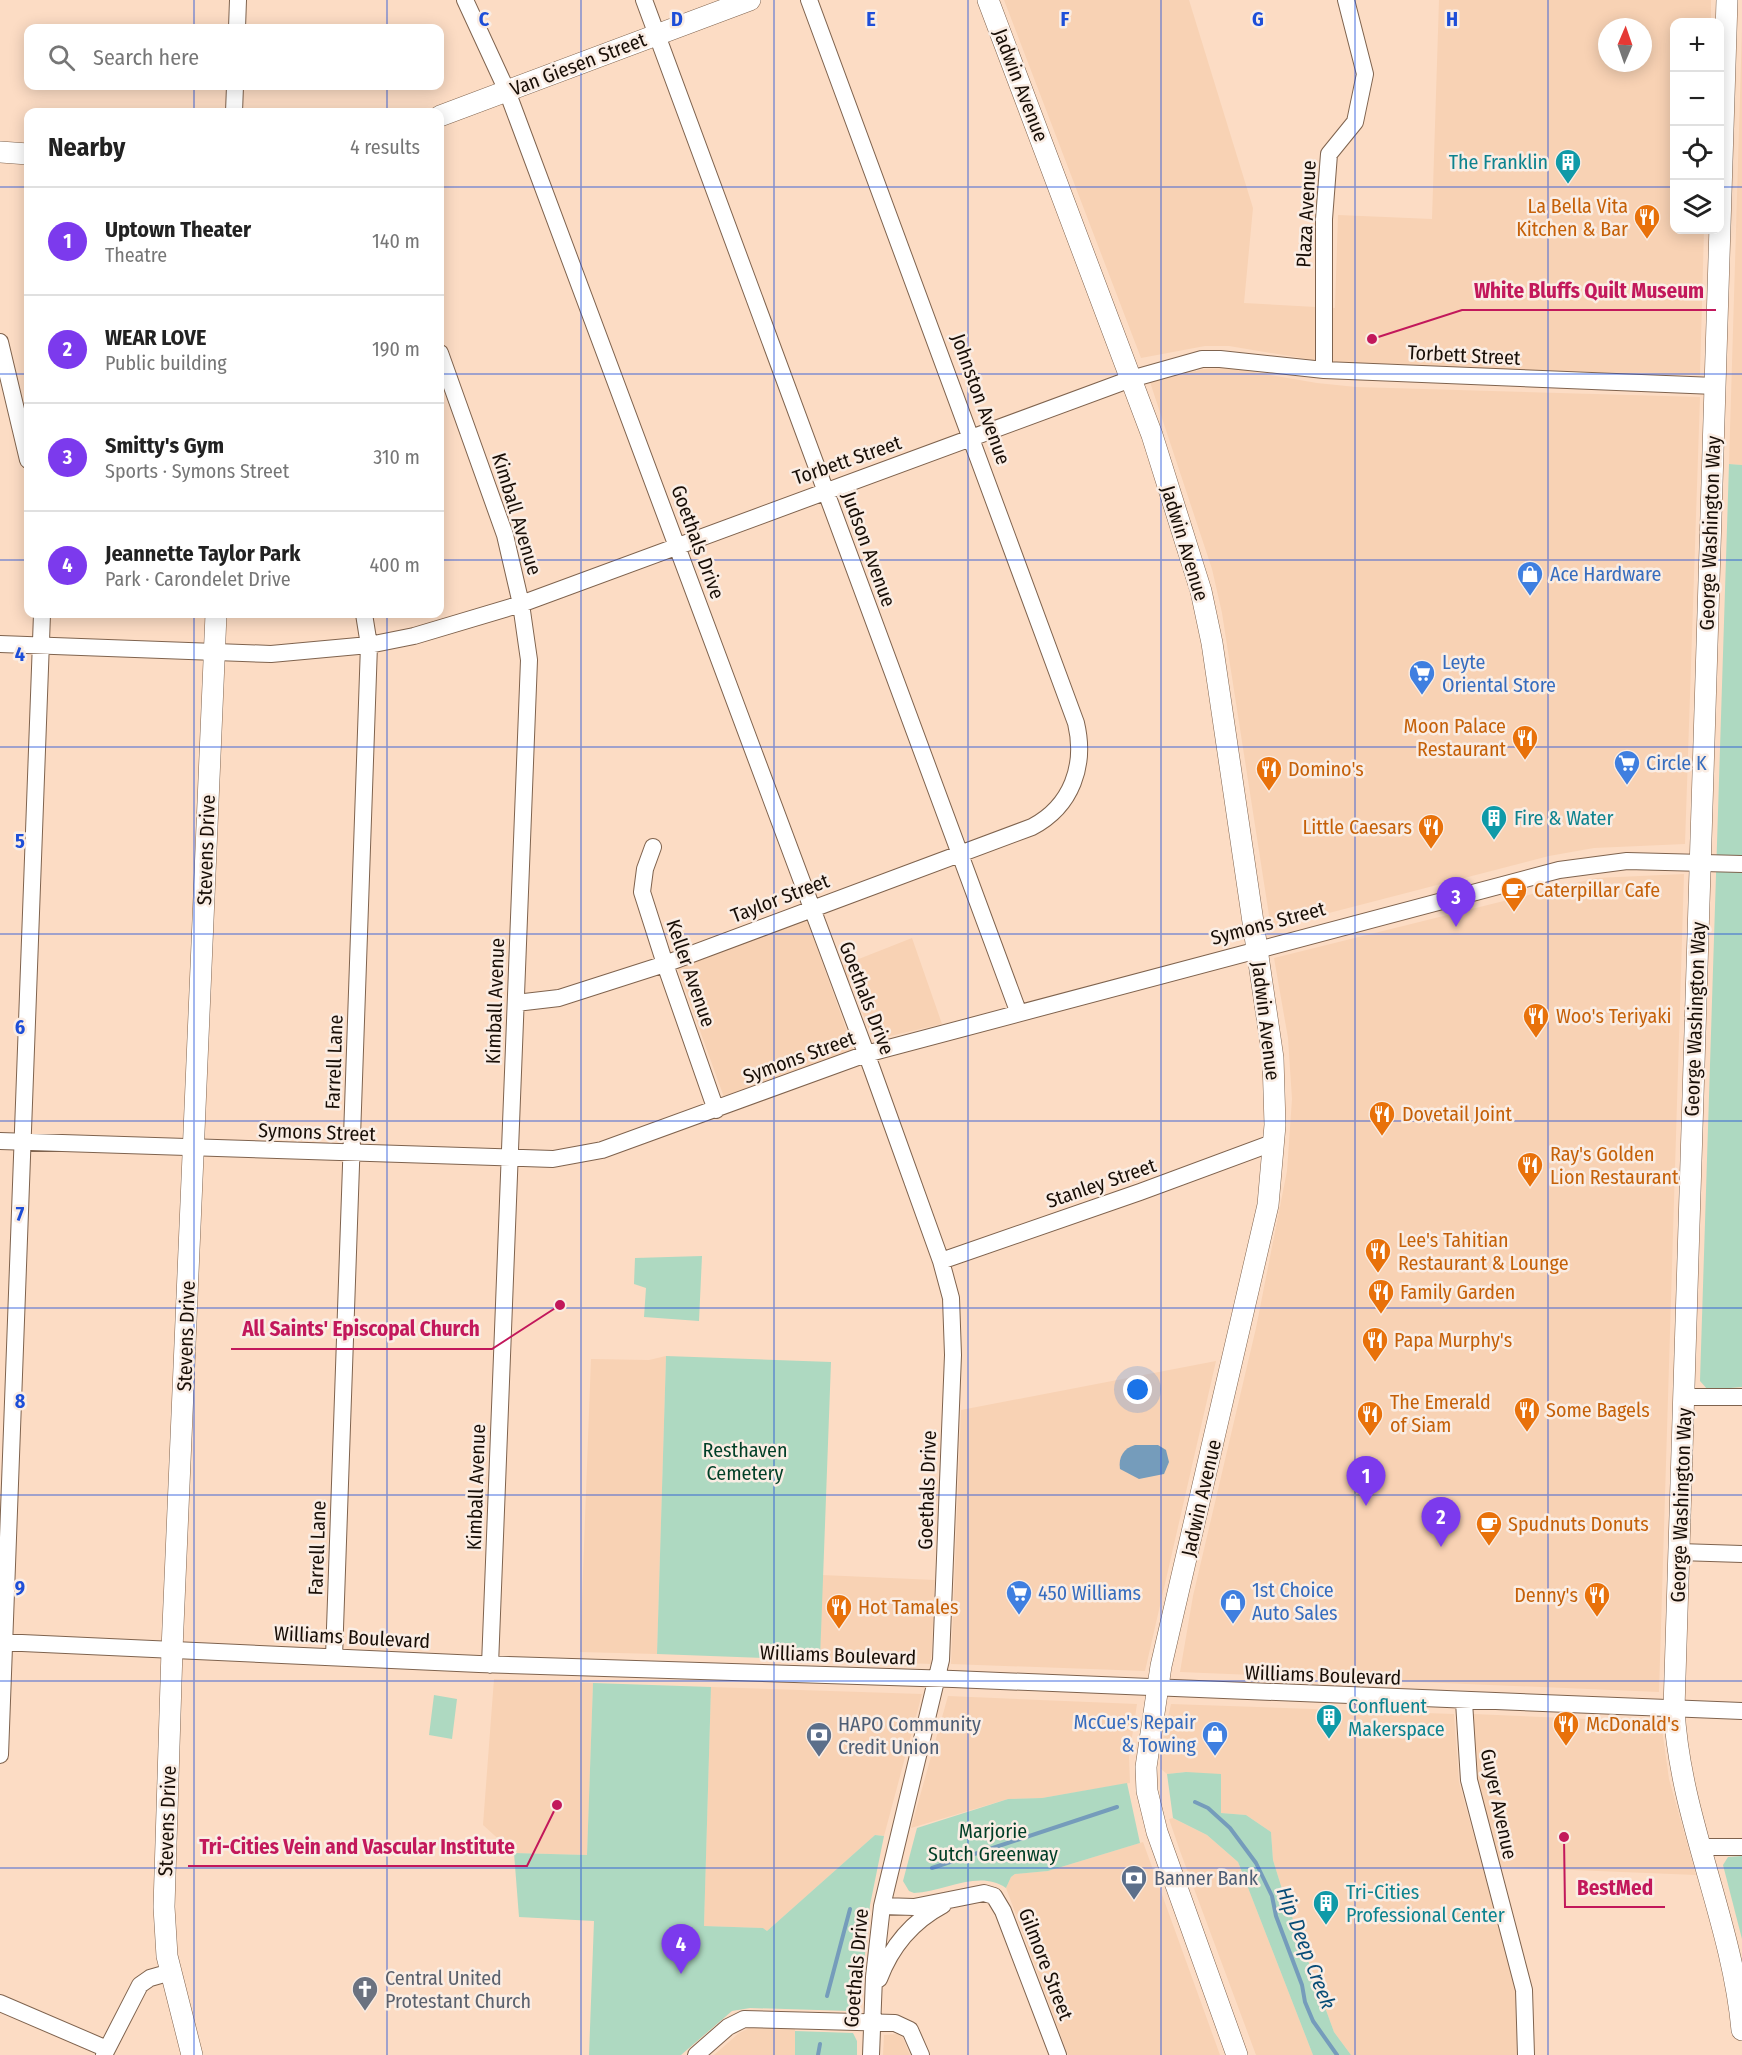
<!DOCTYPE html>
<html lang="en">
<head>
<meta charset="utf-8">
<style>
	body { margin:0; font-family:"Fira Sans Condensed",sans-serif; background:#f6f6f6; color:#222 }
	.controls { position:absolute; right:18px; top:18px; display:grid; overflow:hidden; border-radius:12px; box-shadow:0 3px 15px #0003 }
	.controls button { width:54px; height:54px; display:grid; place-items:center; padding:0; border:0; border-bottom:2px solid #e0e0e0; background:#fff; color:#222; font:30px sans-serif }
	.compass { position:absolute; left:1598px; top:18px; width:54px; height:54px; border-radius:50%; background:#fff; box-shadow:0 3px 15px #0003; rotate:2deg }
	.you { position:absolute; left:1138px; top:1390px; width:21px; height:21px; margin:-15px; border:4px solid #fff; border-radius:50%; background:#1a73e8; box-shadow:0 0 0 9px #1a73e833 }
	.badge { display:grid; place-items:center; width:39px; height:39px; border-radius:50%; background:#7c3aed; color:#fff; font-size:20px; font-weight:700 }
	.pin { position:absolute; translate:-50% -50px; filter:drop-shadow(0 2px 3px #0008) }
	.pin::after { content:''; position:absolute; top:32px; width:21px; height:18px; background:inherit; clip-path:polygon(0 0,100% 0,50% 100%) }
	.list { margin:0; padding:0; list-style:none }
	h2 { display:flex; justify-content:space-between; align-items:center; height:78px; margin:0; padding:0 24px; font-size:26px }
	h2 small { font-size:20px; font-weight:400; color:#767676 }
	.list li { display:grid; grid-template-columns:39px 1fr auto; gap:18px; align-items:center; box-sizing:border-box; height:108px; padding:0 24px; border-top:2px solid #e0e0e0 }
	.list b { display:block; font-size:22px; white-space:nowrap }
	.list p { margin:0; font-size:20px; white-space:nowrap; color:#767676 }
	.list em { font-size:20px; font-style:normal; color:#767676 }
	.icon { flex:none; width:33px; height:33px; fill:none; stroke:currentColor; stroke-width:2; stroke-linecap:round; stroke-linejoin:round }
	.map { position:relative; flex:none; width:1742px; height:2055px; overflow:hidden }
	.search { position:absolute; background:#fff; box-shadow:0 3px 15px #0003; left:24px; top:24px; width:420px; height:66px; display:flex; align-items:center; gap:15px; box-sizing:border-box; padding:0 21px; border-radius:12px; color:#767676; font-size:22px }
	.panel { position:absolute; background:#fff; box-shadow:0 3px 15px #0003; left:24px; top:108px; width:420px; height:510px; border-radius:12px }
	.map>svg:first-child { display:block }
	.built { fill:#f8d2b4; fill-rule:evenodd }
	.green { fill:#aed9c1 }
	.water { fill:#759cbb }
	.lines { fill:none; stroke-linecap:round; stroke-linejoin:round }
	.stream { stroke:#759cbb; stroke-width:4 }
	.minor-casing { stroke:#7f634e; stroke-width:18 }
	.major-casing { stroke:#7f634e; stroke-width:22 }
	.minor { stroke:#fff; stroke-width:16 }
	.major { stroke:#fff; stroke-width:21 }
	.grid { fill:none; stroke:#1d4ed8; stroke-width:1.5; stroke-opacity:0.55 }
	.labels { text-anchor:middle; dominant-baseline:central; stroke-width:5; stroke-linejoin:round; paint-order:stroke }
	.street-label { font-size:20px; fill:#180e06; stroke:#faede4 }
	.culture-label { font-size:20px; fill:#0d838f; stroke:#faede4; text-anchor:start }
	.food-label { font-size:20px; fill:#c56008; stroke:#faede4; text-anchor:start }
	.shop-label { font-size:20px; fill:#366cbe; stroke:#faede4; text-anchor:start }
	.park-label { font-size:20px; fill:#003f27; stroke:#faede4 }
	.service-label { font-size:20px; fill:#4e5e75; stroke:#faede4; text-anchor:start }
	.worship-label { font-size:20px; fill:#5b616d; stroke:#faede4; text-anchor:start }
	.water-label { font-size:21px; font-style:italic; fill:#094d77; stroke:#faede4 }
	.grid-label { font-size:20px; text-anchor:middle; font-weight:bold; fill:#1d4ed8; stroke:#faede4; stroke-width:5; stroke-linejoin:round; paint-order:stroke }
	.leader { fill:none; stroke:#c2185b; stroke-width:2 }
	.callout-dot { fill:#c2185b; stroke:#faede4; stroke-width:2 }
	.callout-label { font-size:21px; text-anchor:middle; font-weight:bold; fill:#c2185b; stroke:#faede4; stroke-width:5; stroke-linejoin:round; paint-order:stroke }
</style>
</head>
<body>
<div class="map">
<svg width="1742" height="2055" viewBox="0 0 1742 2055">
	<rect width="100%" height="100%" fill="#fcdcc4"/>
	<path class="built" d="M1004,0H1189L1253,208L1244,303L1335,308L1338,215L1432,219L1439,0H1711V22H1674V230H1704L1700,375L1343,365L1229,346H1205L1141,358ZM1607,27H1643V63H1607Z
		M1742,29V465L1729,464Z
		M1230,368L1317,383L1356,387L1700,397L1685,844L1594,848L1549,856L1271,928L1222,613L1212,569L1150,382L1204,369Z
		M1684,874L1659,1692L1180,1672L1193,1596L1256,1328L1287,1171L1292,1099L1288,1038L1274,958L1596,878Z
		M807,920L854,1051L725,1100L677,967Z
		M912,938L942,1024L873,1040L851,983L845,980L841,966Z
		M666,1356L657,1654L580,1652L591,1359L649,1360Z
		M1216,1361L1145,1671L951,1664L961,1410Z
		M822,1575L935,1580L931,1664L820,1660Z
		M494,1679L593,1683L587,1855L514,1853L483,1825Z
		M711,1687L922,1694L884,1836L875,1835L767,1931L763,1928L704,1926Z
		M948,1696L1137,1704L1129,1757L1130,1783L1042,1798L1008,1799L911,1828Z
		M1171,1704L1454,1714L1459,1782L1514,1981L1519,2009V2055H1351L1334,2032L1282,1889L1273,1860L1271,1832L1246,1815L1221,1813L1186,1772L1167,1774L1161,1769V1749Z
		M1473,1714L1661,1722L1669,1779L1696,1875L1499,1867L1477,1779L1472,1742Z
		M1173,1818L1207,1835L1238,1862L1313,2055H1256L1180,1851L1169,1819Z
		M1143,1842L1220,2055H1068L1006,1888L1011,1877L1015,1874L1048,1871Z
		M751,2027L795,2029V2055H714L739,2033Z
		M897,2034L903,2038L910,2055H883L884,2035Z"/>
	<path class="green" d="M1729,464L1742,465V1387L1708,1390L1700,1381Z
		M702,1256L699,1321L644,1317L646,1288L634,1284L635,1258Z
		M666,1356L831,1362L820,1660L657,1654Z
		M593,1683L711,1687L704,1926L763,1928L767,1931L875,1835L884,1836L870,1905L860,2003L856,2009L849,2011L750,2008L732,2011L681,2055H589L594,1921L519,1917L514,1853L587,1855Z
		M434,1695L457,1699L452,1739L429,1735Z
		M1186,1772L1221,1774V1813L1246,1815L1271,1832L1273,1860L1282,1889L1334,2032L1351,2055H1313L1238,1862L1207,1835L1173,1818L1167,1774Z
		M1127,1783L1140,1843L1048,1871L1015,1874L1011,1877L1006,1888C979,1869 944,1892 914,1893L909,1891L903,1881L917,1828L1008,1799L1042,1798Z
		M1742,1856V1939L1723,1865L1728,1857Z
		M795,2031L853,2033L857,2041V2055H795Z"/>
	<path class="water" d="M1135,1445H1158L1166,1450L1169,1462L1164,1474L1139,1479L1120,1469C1118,1457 1124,1448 1135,1445Z"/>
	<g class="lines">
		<path class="stream" d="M1195,1802L1208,1808L1230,1828L1256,1863L1272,1896L1276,1916L1302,1985L1305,2002L1313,2021L1337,2055
			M932,1868L1117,1807
			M827,1996L850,1909
			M818,2055L820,2044"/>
		<g class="minor-casing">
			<path id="minor" d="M465,0L507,91L872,1069L941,1261L951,1298L953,1355L941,1660L882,1906L874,1977L871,2055
				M644,0L1018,1011
				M237,28L238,0
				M234,112L235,86
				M0,342L28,460
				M440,353L505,535L521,604L529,660L490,1665
				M1324,370V219L1329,154L1355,122L1365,74L1346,0
				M0,644L271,654L369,645L414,636L521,604L1131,379L1202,359H1220L1324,370L1715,386
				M653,847L645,869L642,892L665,964L716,1110
				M516,1003L559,998L665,964L1032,827C1072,806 1086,765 1076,723L809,0
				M0,1141L553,1159L602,1150L866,1054L1559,870L1627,861L1742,864
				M941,1261L1140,1192L1275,1142
				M1684,1397H1742
				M1679,1552L1742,1554
				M0,1642L479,1664L953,1679L1742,1711
				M334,1657L369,645L364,614
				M1464,1702L1469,1780L1524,1990L1526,2055
				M0,1755L42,614
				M1701,1847H1742
				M882,1906L914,1907L984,1893L994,1896L1003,1911L1058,2055
				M879,1979C891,1947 913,1921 943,1905
				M0,2003L107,2049
				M104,2055L140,1985L150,1978L171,1972
				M696,2055L728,2027L744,2019L895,2023L910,2030L921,2055"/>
		</g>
		<g class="major-casing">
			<path id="major" d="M988,0L1152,435L1201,591L1212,643L1273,1058L1275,1125L1268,1205L1161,1666L1146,1767L1147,1791L1157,1832L1237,2055
				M1727,0L1674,1709C1680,1819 1732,1920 1742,2030
				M440,116L750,0
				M0,152L28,154
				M192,2055L167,1956L164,1907L172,1650L216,614"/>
		</g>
		<use href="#minor" class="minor"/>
		<use href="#major" class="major"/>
	</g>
	<path class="grid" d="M194,0V28M387,0V28M581,0V2055M774,0V2055M968,0V2055M1161,0V2055M1355,0V2055M1548,0V2055M194,86V112M387,86V112M0,187H28M440,187H1674M1720,187H1742M0,374H28M440,374H1742M0,560H28M440,560H1742M194,614V2055M387,614V2055M0,747H1742M0,934H1742M0,1121H1742M0,1308H1742M0,1495H1742M0,1681H1742M0,1868H1742"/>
	<defs>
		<g id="building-pin" transform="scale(1.35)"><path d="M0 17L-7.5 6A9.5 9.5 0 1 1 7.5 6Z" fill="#0f9aa8" stroke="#faede4"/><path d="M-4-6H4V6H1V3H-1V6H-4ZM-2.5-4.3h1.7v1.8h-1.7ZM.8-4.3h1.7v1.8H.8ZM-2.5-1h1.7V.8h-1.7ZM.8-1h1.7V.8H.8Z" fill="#fff"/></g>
		<g id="restaurant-pin" transform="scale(1.35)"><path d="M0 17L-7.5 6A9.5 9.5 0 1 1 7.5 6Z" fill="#e8710a" stroke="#faede4"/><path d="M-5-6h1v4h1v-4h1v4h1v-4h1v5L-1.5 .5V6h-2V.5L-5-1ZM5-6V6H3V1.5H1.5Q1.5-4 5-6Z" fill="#fff"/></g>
		<g id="shop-pin" transform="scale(1.35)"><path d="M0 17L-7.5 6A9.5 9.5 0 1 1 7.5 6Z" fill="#3f7fe0" stroke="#faede4"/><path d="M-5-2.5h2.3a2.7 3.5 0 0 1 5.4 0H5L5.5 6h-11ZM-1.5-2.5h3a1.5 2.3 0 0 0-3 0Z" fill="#fff"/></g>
		<g id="supermarket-pin" transform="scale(1.35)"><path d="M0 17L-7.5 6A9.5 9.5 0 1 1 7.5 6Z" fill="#3f7fe0" stroke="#faede4"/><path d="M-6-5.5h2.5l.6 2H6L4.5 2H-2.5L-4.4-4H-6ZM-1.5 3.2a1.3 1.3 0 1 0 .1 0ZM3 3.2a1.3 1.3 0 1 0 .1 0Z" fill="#fff"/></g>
		<g id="cafe-pin" transform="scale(1.35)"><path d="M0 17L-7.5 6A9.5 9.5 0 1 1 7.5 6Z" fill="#e8710a" stroke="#faede4"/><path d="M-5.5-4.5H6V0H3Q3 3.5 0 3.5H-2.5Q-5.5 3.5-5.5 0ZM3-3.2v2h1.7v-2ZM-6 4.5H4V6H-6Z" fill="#fff"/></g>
		<g id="bank-pin" transform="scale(1.35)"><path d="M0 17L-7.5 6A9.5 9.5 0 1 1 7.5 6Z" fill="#5c6f8a" stroke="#faede4"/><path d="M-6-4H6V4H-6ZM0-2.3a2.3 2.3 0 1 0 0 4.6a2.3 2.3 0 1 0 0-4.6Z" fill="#fff"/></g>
		<g id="church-pin" transform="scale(1.35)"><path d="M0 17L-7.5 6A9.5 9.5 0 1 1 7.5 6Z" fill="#6b7280" stroke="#faede4"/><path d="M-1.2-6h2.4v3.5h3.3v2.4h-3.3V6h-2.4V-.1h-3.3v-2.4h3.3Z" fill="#fff"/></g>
	</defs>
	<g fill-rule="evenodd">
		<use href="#building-pin" x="1568" y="162"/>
		<use href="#restaurant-pin" x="1647" y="217"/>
		<use href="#shop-pin" x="1530" y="574"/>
		<use href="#supermarket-pin" x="1422" y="673"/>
		<use href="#restaurant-pin" x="1525" y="738"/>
		<use href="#supermarket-pin" x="1627" y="763"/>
		<use href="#restaurant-pin" x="1269" y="769"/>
		<use href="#building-pin" x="1494" y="818"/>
		<use href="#restaurant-pin" x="1431" y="827"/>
		<use href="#cafe-pin" x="1514" y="890"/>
		<use href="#restaurant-pin" x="1536" y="1016"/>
		<use href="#restaurant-pin" x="1382" y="1114"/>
		<use href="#restaurant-pin" x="1530" y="1165"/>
		<use href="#restaurant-pin" x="1378" y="1251"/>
		<use href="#restaurant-pin" x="1381" y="1292"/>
		<use href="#restaurant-pin" x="1375" y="1340"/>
		<use href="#restaurant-pin" x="1527" y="1410"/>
		<use href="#restaurant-pin" x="1370" y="1414"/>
		<use href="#cafe-pin" x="1489" y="1524"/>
		<use href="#supermarket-pin" x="1019" y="1593"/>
		<use href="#restaurant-pin" x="1597" y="1595"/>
		<use href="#shop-pin" x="1233" y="1602"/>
		<use href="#restaurant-pin" x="839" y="1607"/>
		<use href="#building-pin" x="1329" y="1717"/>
		<use href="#restaurant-pin" x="1566" y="1724"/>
		<use href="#shop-pin" x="1215" y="1734"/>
		<use href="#bank-pin" x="819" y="1735"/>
		<use href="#bank-pin" x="1134" y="1878"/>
		<use href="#building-pin" x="1326" y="1903"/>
		<use href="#church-pin" x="365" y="1989"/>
	</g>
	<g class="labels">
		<g class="street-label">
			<text transform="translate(578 64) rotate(-21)">Van Giesen Street</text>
			<text transform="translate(1021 85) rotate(69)">Jadwin Avenue</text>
			<text transform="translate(1306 214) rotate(-87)">Plaza Avenue</text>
			<text transform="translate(1464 355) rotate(3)">Torbett Street</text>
			<text transform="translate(981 399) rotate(70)">Johnston Avenue</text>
			<text transform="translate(847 460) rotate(-19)">Torbett Street</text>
			<text transform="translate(517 514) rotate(73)">Kimball Avenue</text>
			<text transform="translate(1710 533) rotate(-88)">George Washington Way</text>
			<text transform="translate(698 542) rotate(70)">Goethals Drive</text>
			<text transform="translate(1185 543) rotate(73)">Jadwin Avenue</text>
			<text transform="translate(869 549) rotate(70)">Judson Avenue</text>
			<text transform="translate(206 850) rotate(-88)">Stevens Drive</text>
			<text transform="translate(780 898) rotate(-21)">Taylor Street</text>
			<text transform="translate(1268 923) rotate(-15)">Symons Street</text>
			<text transform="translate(691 973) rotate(71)">Keller Avenue</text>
			<text transform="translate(867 998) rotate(69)">Goethals Drive</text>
			<text transform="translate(495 1001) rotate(-88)">Kimball Avenue</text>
			<text transform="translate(1695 1019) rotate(-88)">George Washington Way</text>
			<text transform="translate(1266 1021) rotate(83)">Jadwin Avenue</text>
			<text transform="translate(799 1057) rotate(-20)">Symons Street</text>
			<text transform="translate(334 1062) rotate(-88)">Farrell Lane</text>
			<text transform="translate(317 1132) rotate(2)">Symons Street</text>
			<text transform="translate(1101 1183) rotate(-19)">Stanley Street</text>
			<text transform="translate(186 1336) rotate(-88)">Stevens Drive</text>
			<text transform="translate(476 1487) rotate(-88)">Kimball Avenue</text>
			<text transform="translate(927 1490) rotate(-88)">Goethals Drive</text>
			<text transform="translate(1201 1498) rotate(-77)">Jadwin Avenue</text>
			<text transform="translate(1681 1505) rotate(-88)">George Washington Way</text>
			<text transform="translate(317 1548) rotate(-88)">Farrell Lane</text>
			<text transform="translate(352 1637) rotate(3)">Williams Boulevard</text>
			<text transform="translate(838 1655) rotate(2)">Williams Boulevard</text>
			<text transform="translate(1323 1675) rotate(2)">Williams Boulevard</text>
			<text transform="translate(1499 1804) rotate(78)">Guyer Avenue</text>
			<text transform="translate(167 1821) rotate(-88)">Stevens Drive</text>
			<text transform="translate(1046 1964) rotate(69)">Gilmore Street</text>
			<text transform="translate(856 1968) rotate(-85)">Goethals Drive</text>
		</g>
		<g class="culture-label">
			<text x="1548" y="162" text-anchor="end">The Franklin</text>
			<text x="1514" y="818">Fire &amp; Water</text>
			<text x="1348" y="1706">Confluent<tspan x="1348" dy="23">Makerspace</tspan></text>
			<text x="1346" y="1892">Tri-Cities<tspan x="1346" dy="23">Professional Center</tspan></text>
		</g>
		<g class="food-label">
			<text x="1628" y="206" text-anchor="end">La Bella Vita<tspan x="1628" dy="23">Kitchen &amp; Bar</tspan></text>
			<text x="1506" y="726" text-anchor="end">Moon Palace<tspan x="1506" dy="23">Restaurant</tspan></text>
			<text x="1288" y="769">Domino's</text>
			<text x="1412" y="827" text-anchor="end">Little Caesars</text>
			<text x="1534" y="890">Caterpillar Cafe</text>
			<text x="1556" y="1016">Woo's Teriyaki</text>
			<text x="1402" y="1114">Dovetail Joint</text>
			<text x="1550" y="1154">Ray's Golden<tspan x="1550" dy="23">Lion Restaurant</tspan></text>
			<text x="1398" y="1240">Lee's Tahitian<tspan x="1398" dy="23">Restaurant &amp; Lounge</tspan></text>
			<text x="1400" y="1292">Family Garden</text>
			<text x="1394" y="1340">Papa Murphy's</text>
			<text x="1390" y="1402">The Emerald<tspan x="1390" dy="23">of Siam</tspan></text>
			<text x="1546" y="1410">Some Bagels</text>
			<text x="1508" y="1524">Spudnuts Donuts</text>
			<text x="1578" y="1595" text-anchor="end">Denny's</text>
			<text x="858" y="1607">Hot Tamales</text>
			<text x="1586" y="1724">McDonald's</text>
		</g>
		<g class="shop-label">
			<text x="1550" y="574">Ace Hardware</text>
			<text x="1442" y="662">Leyte<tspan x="1442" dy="23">Oriental Store</tspan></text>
			<text x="1646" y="763">Circle K</text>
			<text x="1252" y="1590">1st Choice<tspan x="1252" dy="23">Auto Sales</tspan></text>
			<text x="1038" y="1593">450 Williams</text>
			<text x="1196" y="1722" text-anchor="end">McCue's Repair<tspan x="1196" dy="23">&amp; Towing</tspan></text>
		</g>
		<g class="park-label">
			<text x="745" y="1450">Resthaven<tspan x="745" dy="23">Cemetery</tspan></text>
			<text x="993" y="1831">Marjorie<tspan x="993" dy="23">Sutch Greenway</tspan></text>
		</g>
		<g class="service-label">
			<text x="838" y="1724">HAPO Community<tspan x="838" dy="23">Credit Union</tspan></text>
			<text x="1154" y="1878">Banner Bank</text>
		</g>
		<g class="worship-label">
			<text x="385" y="1978">Central United<tspan x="385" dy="23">Protestant Church</tspan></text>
		</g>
		<g class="water-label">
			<text transform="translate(1306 1948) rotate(69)">Hip Deep Creek</text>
		</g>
	</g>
	<g class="grid-label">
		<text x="484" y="26">C</text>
		<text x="677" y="26">D</text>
		<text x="871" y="26">E</text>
		<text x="1065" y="26">F</text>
		<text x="1258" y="26">G</text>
		<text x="1452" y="26">H</text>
		<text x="20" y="661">4</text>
		<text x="20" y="848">5</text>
		<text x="20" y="1034">6</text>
		<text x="20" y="1221">7</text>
		<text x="20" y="1408">8</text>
		<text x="20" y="1595">9</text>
	</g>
	<path class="leader" d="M1372 339L1462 310H1716M560 1305L492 1349H231M557 1805L527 1866H188M1564 1837L1565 1907H1665"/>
	<g class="callout-dot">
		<circle cx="1372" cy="339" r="6"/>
		<circle cx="560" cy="1305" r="6"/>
		<circle cx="557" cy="1805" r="6"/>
		<circle cx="1564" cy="1837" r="6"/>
	</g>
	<g class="callout-label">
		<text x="1589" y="298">White Bluffs Quilt Museum</text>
		<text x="361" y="1336">All Saints' Episcopal Church</text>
		<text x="357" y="1854">Tri-Cities Vein and Vascular Institute</text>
		<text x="1615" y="1895">BestMed</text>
	</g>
</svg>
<div class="controls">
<button>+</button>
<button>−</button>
<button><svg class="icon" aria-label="locate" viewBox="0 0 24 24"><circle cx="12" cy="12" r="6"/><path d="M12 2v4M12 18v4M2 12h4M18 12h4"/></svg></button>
<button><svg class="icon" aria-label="layers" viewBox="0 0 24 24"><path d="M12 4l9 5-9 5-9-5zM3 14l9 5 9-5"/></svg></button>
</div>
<svg class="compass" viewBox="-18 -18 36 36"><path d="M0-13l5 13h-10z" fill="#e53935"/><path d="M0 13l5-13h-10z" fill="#767676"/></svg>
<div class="you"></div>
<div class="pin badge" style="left:1366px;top:1506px">1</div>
<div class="pin badge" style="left:1441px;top:1547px">2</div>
<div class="pin badge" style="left:1456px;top:927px">3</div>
<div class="pin badge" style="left:681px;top:1974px">4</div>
<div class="search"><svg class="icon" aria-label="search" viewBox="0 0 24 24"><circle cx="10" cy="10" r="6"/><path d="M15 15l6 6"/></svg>Search here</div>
<section class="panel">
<h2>Nearby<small>4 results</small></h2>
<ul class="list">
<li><span class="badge">1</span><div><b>Uptown Theater</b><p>Theatre</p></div><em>140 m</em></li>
<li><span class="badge">2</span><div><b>WEAR LOVE</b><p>Public building</p></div><em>190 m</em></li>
<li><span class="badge">3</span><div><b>Smitty's Gym</b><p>Sports · Symons Street</p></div><em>310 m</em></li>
<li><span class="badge">4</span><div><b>Jeannette Taylor Park</b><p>Park · Carondelet Drive</p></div><em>400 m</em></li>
</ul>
</section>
</div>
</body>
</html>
